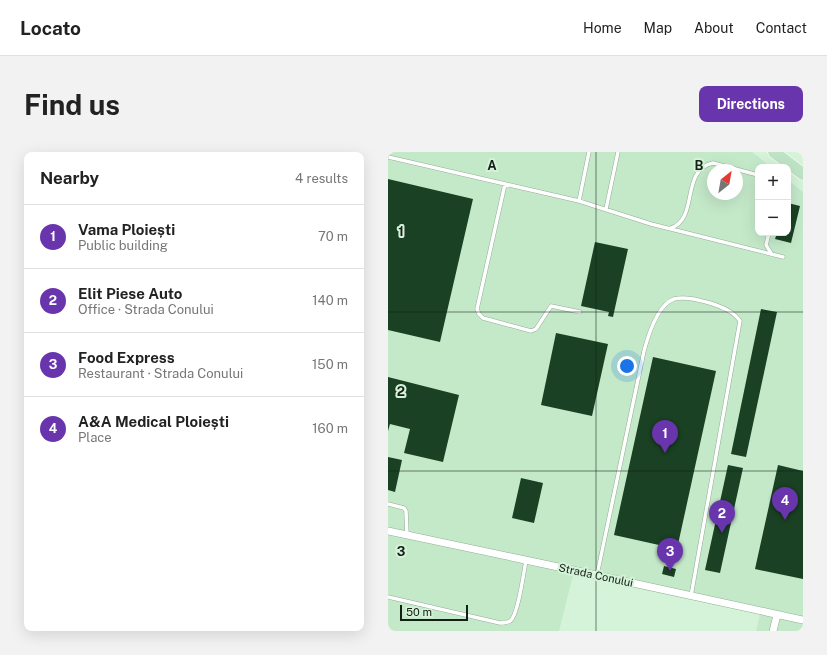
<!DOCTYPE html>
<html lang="en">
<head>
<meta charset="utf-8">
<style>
	body { margin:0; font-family:"Public Sans",sans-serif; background:#f2f2f2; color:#222 }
	.controls { position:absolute; right:12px; top:12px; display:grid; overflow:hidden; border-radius:8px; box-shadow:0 4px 16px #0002 }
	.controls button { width:36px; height:36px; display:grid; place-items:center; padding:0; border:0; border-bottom:1px solid #e0e0e0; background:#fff; color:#222; font:20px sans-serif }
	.compass { position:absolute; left:319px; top:12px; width:36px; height:36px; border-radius:50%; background:#fff; box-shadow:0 4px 16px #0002; rotate:31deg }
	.scale { position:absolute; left:12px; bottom:10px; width:68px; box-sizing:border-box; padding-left:4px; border:2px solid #141f16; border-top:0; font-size:11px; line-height:14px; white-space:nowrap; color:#141f16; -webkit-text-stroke:3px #d5f3d9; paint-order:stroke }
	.you { position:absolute; left:239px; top:214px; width:14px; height:14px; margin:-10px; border:3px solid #fff; border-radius:50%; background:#1a73e8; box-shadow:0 0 0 6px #1a73e833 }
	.badge { display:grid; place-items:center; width:26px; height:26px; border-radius:50%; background:#6935ad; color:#fff; font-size:13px; font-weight:700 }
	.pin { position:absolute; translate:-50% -33px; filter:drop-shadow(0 1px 2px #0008) }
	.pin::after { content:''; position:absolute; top:21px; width:14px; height:12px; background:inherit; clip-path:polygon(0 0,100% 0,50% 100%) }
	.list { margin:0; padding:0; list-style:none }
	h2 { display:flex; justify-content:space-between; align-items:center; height:52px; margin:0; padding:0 16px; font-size:17px }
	h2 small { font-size:13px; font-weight:400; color:#767676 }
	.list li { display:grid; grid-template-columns:26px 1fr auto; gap:12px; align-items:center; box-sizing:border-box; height:64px; padding:0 16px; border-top:1px solid #e0e0e0 }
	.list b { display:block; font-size:15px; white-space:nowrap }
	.list p { margin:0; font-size:13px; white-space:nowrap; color:#767676 }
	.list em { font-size:13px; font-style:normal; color:#767676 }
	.map { position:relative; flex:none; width:415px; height:479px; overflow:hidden; border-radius:8px }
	header { display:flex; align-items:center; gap:24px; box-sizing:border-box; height:56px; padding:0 20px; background:#fff; border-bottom:1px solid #e0e0e0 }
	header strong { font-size:19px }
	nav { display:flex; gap:22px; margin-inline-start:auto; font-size:14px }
	.intro { display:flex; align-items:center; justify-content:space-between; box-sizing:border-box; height:96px; padding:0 24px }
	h1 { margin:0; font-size:28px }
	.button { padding:10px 18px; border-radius:8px; background:#6935ad; color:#fff; font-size:14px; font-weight:700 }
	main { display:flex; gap:24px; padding:0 24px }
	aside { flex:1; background:#fff; border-radius:8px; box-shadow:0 4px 16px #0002 }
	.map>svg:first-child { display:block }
	.built { fill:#c4e9c9; fill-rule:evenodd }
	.building { fill:#1a4123 }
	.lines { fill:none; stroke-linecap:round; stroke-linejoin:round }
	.service-casing { stroke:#91ae95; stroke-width:4.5 }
	.minor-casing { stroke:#91ae95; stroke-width:8 }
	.primary-casing { stroke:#fff; stroke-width:13 }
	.service { stroke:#fff; stroke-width:3.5 }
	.minor { stroke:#fff; stroke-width:7 }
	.primary { stroke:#bfe4c5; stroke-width:12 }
	.grid { fill:none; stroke:#141f16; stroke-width:1; stroke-opacity:0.55 }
	.labels { text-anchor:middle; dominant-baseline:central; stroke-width:4; stroke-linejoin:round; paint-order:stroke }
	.street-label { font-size:11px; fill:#141f16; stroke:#d5f3d9 }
	.grid-label { font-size:13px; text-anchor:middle; font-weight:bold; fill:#141f16; stroke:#d5f3d9; stroke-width:4; stroke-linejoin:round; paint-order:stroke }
</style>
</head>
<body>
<header>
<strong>Locato</strong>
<nav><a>Home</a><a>Map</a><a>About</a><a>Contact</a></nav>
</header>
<div class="intro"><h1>Find us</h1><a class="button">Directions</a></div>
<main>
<aside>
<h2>Nearby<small>4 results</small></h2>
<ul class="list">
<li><span class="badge">1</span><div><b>Vama Ploiești</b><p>Public building</p></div><em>70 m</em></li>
<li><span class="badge">2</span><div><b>Elit Piese Auto</b><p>Office · Strada Conului</p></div><em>140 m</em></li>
<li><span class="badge">3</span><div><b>Food Express</b><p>Restaurant · Strada Conului</p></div><em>150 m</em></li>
<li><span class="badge">4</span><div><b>A&amp;A Medical Ploiești</b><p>Place</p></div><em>160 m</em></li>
</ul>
</aside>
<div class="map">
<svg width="415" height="479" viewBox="0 0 415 479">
	<rect width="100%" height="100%" fill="#d5f3d9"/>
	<path class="built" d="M0,0H364L383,15H370V81H400V28L415,40V479H368L372,462L185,423L171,479H0ZM325,18H349V42H325Z"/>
	<path class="building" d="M0,27L85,47L52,190L0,178Z
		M400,51L412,54L403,91L387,87L389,81H400Z
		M207,90L240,97L225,165L220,164L221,160L193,154Z
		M373,157L389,160L358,305L343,302Z
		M168,181L220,192L204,264L153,253Z
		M265,205L328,219L289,397L226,383Z
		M0,225L71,243L55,310L16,301L22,277L2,272L0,279Z
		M0,305L14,308L7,340L0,338Z
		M340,313L355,316L332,421L317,418Z
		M390,313L415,319V427L367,417Z
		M133,326L155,331L146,371L124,366Z
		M276,414L288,417L286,425L274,422Z"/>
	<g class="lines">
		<g class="service-casing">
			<path id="service" d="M0,5L191,49L263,72L395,105
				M117,32L89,157L91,162L95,166L143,179L148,177L163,154L192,160
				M191,49L201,0
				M218,57L230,0
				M283,76C311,67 292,18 325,11L370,23
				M381,81L378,93L383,101
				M0,352L16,356L18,359L19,383
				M209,423L256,199C260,184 269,153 286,147C297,144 311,148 322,151C334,155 345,159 352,169L303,444
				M0,445L112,471C115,471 119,471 122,469C130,464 136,419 138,408"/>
		</g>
		<g class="minor-casing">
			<path id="minor" d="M0,379L194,420L415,468
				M385,479L389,463"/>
		</g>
		<g class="primary-casing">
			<path id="primary" d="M386,0L415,22"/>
		</g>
		<use href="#service" class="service"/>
		<use href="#minor" class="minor"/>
		<use href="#primary" class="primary"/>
	</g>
	<path class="grid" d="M208,0V479M0,160H415M0,319H415"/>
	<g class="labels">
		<g class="street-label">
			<text transform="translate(208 423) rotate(12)">Strada Conului</text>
		</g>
	</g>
	<g class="grid-label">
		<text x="104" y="18">A</text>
		<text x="311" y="18">B</text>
		<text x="13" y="84">1</text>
		<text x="13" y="244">2</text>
		<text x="13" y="404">3</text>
	</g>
</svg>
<div class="controls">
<button>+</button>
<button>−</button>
</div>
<svg class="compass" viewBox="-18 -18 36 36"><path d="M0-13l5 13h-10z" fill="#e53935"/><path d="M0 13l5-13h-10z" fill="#767676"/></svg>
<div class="scale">50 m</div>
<div class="you"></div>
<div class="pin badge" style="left:277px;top:301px">1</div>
<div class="pin badge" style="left:334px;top:381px">2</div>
<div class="pin badge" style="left:282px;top:419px">3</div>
<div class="pin badge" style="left:397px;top:368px">4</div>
</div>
</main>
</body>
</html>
